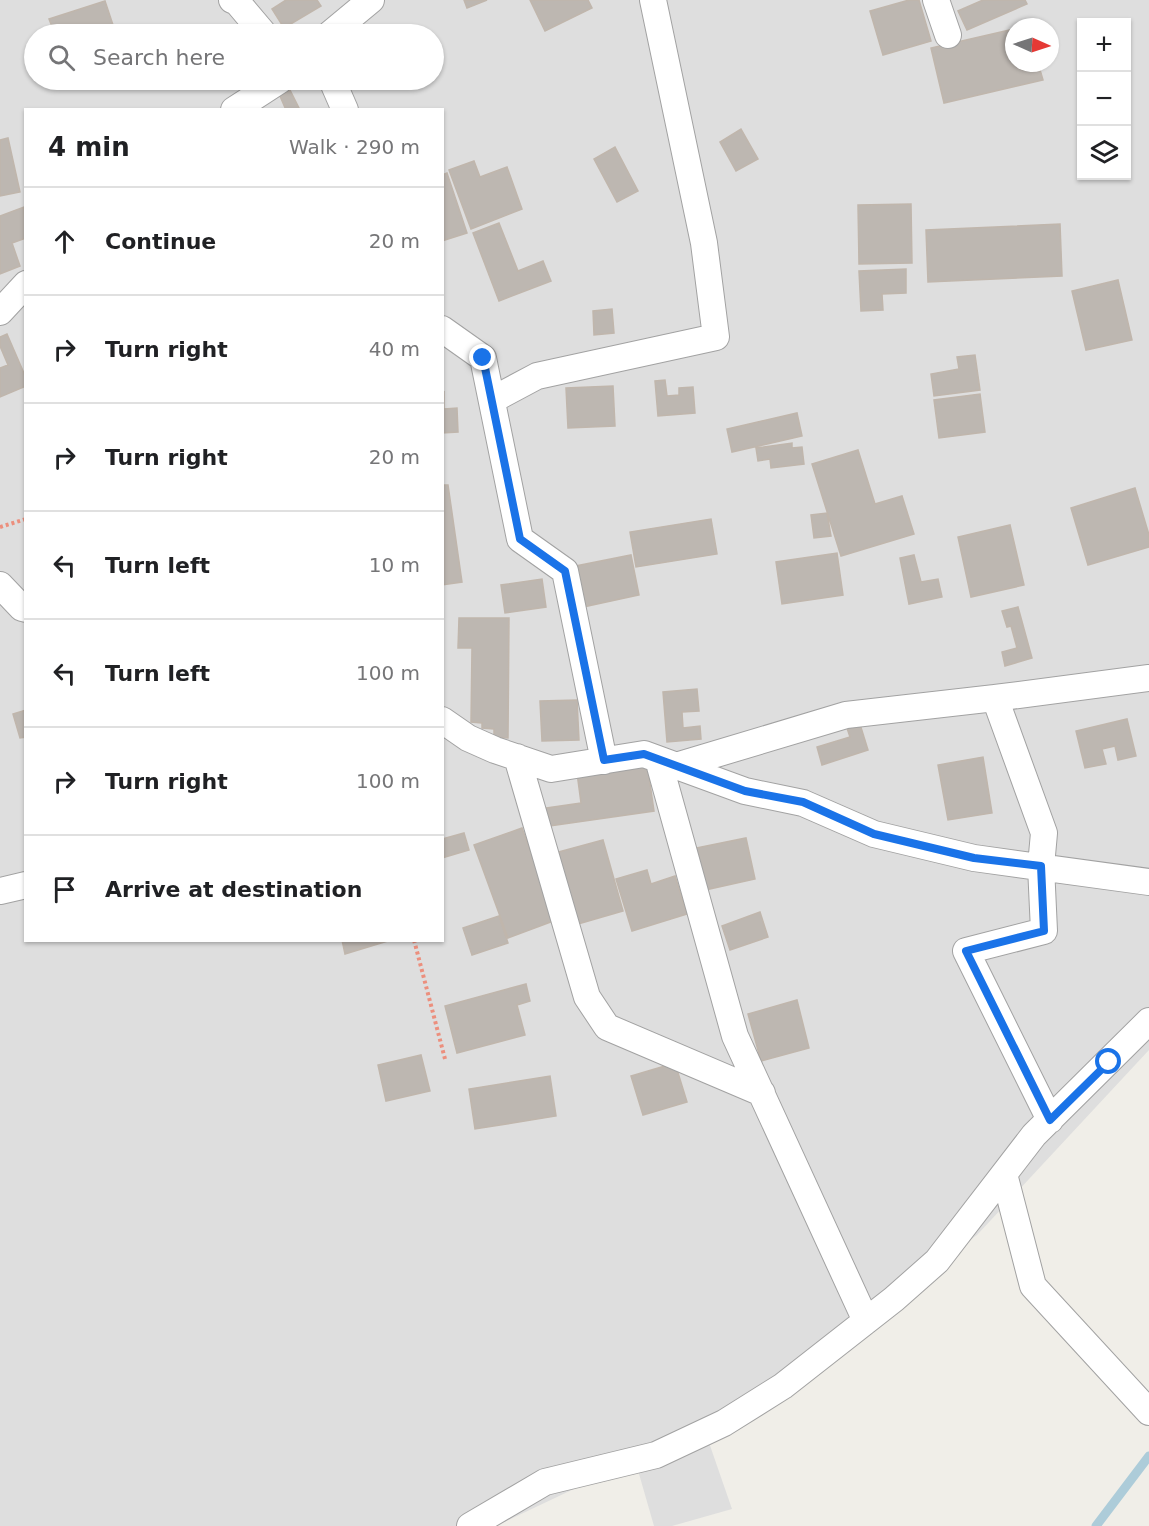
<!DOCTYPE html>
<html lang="en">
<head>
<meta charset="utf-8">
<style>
	body { margin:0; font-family:"DejaVu Sans",sans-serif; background:#f2f2f2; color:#202124 }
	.controls { position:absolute; right:18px; top:18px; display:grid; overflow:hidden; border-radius:0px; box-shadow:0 2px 4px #0004 }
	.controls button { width:54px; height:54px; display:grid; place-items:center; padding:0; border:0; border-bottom:2px solid #e0e0e0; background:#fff; color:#202124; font:30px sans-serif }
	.compass { position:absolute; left:1005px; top:18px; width:54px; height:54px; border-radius:50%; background:#fff; box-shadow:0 2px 4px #0004; rotate:93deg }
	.stop { position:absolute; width:18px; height:18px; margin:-14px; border:4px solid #1a73e8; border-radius:50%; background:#fff }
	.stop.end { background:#1a73e8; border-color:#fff; box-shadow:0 2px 6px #0008 }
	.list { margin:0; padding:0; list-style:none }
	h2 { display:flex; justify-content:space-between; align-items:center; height:78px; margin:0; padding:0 24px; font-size:26px }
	h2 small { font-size:20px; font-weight:400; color:#757577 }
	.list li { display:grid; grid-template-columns:39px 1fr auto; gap:18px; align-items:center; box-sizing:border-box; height:108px; padding:0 24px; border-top:2px solid #e0e0e0 }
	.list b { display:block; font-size:22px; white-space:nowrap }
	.list em { font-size:20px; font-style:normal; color:#757577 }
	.icon { flex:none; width:33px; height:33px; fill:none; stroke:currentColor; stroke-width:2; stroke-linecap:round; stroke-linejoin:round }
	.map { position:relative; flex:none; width:1149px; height:1526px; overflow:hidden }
	.search { position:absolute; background:#fff; box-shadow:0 2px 4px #0004; left:24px; top:24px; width:420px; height:66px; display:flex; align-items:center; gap:15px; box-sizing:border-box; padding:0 21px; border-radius:33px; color:#757577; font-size:22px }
	.panel { position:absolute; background:#fff; box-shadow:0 2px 4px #0004; left:24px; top:108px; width:420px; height:834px; border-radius:0px }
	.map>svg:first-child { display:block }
	.residential { fill:#dedede; fill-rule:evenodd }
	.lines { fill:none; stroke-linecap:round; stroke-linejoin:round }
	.stream { stroke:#adccd9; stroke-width:9 }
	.building { fill:#bdb7b1; stroke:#c0b6ac; stroke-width:1.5 }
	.minor-casing { stroke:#a2a2a2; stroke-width:28 }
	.path { stroke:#ec8f7d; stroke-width:4; stroke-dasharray:3 3; stroke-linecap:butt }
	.minor { stroke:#fff; stroke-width:26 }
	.route { stroke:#1a73e8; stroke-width:8 }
</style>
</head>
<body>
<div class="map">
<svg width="1149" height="1526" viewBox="0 0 1149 1526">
	<rect width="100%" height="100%" fill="#f0eee8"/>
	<path class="residential" d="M0,0H1149V1050L977,1235L706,1434L732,1509L672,1526H654L635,1460L496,1526H0ZM1082,22H1126V176H1082ZM1014,27H1050V63H1014ZM34,34H434V80H34ZM26,110H442V940H26Z"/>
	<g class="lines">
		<path class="stream" d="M1096,1526L1149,1456"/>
	</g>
	<path class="building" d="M286,0H317L321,6L284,28L272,9Z
		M464,0H487L467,8Z
		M530,0H588L592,8L545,31Z
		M909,0H919L931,41L883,55L870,11Z
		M983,0H1025L1027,4L967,30L958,11Z
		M105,1L116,34H55L49,19Z
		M1014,29V63H1038L1043,80L944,103L931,48Z
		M290,90L300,110H286L280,96Z
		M741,129L758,159L736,171L720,142Z
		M8,138L20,192L0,196V140Z
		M615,147L638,191L617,202L594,159Z
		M474,161L480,177L507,167L522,209L471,229L449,170Z
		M447,173L467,233L442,241V175Z
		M911,204L912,263L859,264L858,205Z
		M24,207L26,238L12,243L20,266L0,274V216Z
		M499,223L518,271L543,261L551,281L499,301L473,233Z
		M1060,224L1062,276L928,282L926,230Z
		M906,269V293L882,294L883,310L861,311L859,271Z
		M1118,280L1132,340L1086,350L1072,291Z
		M612,309L614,333L594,335L593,311Z
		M7,334L26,378V386L0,397V368L8,365L0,346V337Z
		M975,355L980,390L934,396L931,374L959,369L957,357Z
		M665,380L667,396L679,395V388L693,387L695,413L658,416L655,381Z
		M613,386L615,426L568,428L566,388Z
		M444,392V409L457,408L458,432L442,433V393Z
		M980,394L985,432L939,438L934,400Z
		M797,413L802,436L732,452L727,429Z
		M792,443V448L802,447L804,464L771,468L770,459L758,461L756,448Z
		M858,450L875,504L902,496L914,534L841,556L812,464Z
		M442,485H448L462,582L442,585Z
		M1135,488L1149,535V547L1088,565L1071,508Z
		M827,513L831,536L814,538L811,515Z
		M711,519L717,554L636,567L630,532Z
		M1010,525L1024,585L971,597L958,537Z
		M837,553L843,595L782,604L776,562Z
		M631,555L639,595L583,607L575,566Z
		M914,555L921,582L938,579L942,597L909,604L900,558Z
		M542,579L546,607L505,613L501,585Z
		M1018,607L1032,658L1005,666L1002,652L1017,648L1011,626L1007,627L1002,611Z
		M459,618H509L508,738L494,737V729L482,728V723L471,722L472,648H458Z
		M697,689L699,711L682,712L683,728L700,726L701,739L667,742L663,692Z
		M577,700L579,740L542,741L540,701Z
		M26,710V737L20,738L13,714Z
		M1127,719L1136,756L1118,760L1115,746L1102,749L1106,764L1085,768L1076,731Z
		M859,721L868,750L822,765L817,747L850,737L846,725Z
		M983,757L992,813L948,820L938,765Z
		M647,763L654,811L543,827L540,809L581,803L577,773Z
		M522,828L556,920L508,938L474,845Z
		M464,833L469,850L442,858V839Z
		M746,838L755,879L705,890L696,848Z
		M603,840L623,911L571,926L551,854Z
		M647,870L651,884L675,876L687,914L632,931L616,879Z
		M760,912L768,937L730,950L722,926Z
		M499,916L508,943L472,955L463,928Z
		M342,940H391L345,954Z
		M526,984L530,1001L517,1005L525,1035L457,1053L445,1006Z
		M797,1000L809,1048L761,1061L748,1014Z
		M421,1055L430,1091L386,1101L378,1065Z
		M675,1063L687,1102L643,1115L631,1076Z
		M550,1076L556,1116L475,1129L469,1089Z"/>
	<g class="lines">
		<g class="minor-casing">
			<path id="minor" d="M232,0L237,2L264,34
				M936,0L948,35
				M330,34L371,0
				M332,80L345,110
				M234,110L280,80
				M0,312L26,284
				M442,329L483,358L520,539L565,571L604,761
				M492,400L537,376L716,337L704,243L653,0
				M0,585L22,608L26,609
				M442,720L468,738L495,750L551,769L644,754L745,791L803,803L874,834L974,858L1149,882
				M517,757L587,997L607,1027L762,1093
				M658,759L735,1036L866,1321
				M676,766L846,715L995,698
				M0,891L26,885
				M1050,1120L966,951L1044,931L1041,866L1044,833L995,698L1149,678
				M1004,1174L1033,1286L1149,1412
				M470,1526L545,1482L656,1455L724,1423L783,1386L894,1299L937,1261L1034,1135L1149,1021"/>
		</g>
		<path class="path" d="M0,527L26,519
			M414,940L445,1059"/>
		<use href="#minor" class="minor"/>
	</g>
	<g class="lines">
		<path class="route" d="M483,358L520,539L565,571L604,760L644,754L745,791L803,802L874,834L974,858L1041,866L1044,931L966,951L1050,1120L1109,1062"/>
	</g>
</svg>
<div class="controls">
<button>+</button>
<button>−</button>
<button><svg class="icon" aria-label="layers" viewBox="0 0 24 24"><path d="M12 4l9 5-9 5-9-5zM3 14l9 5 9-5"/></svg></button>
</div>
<svg class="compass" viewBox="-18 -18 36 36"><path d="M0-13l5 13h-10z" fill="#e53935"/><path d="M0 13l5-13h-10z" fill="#757577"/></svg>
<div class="stop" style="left:1109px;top:1062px"></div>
<div class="stop end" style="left:483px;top:358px"></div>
<div class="search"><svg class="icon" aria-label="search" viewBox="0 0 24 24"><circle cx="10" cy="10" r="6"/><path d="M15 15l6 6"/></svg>Search here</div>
<section class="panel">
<h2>4 min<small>Walk · 290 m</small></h2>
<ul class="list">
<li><svg class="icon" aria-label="ahead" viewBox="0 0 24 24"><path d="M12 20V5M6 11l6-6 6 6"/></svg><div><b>Continue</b></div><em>20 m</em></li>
<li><svg class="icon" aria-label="right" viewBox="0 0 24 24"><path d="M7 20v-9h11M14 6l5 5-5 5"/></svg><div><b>Turn right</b></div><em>40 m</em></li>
<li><svg class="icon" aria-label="right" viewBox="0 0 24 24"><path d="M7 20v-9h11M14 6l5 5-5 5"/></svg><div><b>Turn right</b></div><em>20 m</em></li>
<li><svg class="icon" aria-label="left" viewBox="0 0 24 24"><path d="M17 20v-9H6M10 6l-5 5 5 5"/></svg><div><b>Turn left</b></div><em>10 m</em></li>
<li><svg class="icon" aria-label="left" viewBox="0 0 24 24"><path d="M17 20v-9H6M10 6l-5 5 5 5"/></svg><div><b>Turn left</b></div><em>100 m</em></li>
<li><svg class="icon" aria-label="right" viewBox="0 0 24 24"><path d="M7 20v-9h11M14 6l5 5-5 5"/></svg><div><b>Turn right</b></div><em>100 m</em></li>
<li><svg class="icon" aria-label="arrive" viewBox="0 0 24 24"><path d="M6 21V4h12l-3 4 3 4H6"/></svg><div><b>Arrive at destination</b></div></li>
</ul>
</section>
</div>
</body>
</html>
